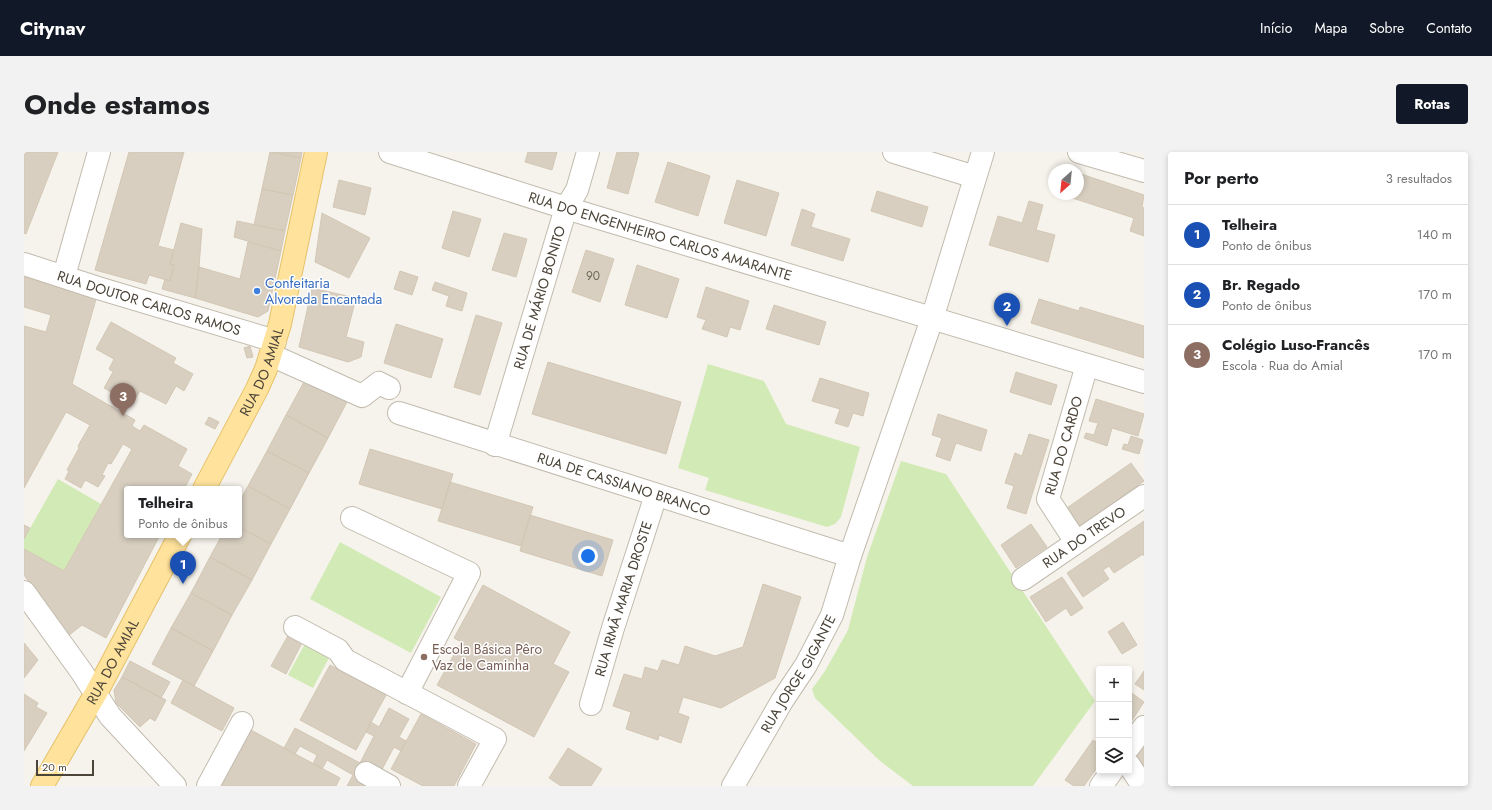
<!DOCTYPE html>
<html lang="pt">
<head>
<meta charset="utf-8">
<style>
	body { margin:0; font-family:Jost,sans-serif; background:#f2f2f2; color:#202124 }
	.controls { position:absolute; right:12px; bottom:12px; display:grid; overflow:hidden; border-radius:4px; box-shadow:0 2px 6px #0003 }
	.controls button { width:36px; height:36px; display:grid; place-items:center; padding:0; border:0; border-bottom:1px solid #e0e0e0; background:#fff; color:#202124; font:20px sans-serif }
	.compass { position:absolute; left:1024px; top:12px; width:36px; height:36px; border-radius:50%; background:#fff; box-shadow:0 2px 6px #0003; rotate:207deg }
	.scale { position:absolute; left:12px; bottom:10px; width:58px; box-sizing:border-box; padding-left:4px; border:2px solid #4b4439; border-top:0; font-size:11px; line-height:14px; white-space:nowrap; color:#4b4439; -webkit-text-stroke:3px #fff; paint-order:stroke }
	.you { position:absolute; left:564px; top:404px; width:14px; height:14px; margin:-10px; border:3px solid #fff; border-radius:50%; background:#1a73e8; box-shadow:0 0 0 6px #1a73e833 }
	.badge { display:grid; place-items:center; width:26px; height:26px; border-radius:50%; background:#111827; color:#fff; font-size:13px; font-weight:700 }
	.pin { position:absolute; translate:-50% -33px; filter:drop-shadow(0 1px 2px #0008) }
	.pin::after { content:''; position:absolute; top:21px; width:14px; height:12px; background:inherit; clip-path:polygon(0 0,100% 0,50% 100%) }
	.popup { position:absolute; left:100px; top:334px; width:118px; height:52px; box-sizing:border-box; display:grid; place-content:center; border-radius:4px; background:#fff; filter:drop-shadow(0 1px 3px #0005); font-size:13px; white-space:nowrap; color:#757577 }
	.popup b { font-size:15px; color:#202124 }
	.popup::after { content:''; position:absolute; left:50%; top:100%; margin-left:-8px; border:8px solid transparent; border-top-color:#fff }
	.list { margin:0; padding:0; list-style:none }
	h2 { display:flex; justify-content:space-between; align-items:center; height:52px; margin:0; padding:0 16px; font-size:17px }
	h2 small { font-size:13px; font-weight:400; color:#757577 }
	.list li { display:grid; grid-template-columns:26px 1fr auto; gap:12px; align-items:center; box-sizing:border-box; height:60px; padding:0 16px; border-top:1px solid #e0e0e0 }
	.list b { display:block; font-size:15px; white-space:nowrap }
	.list p { margin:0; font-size:13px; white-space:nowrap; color:#757577 }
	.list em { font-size:13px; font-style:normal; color:#757577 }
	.icon { flex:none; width:22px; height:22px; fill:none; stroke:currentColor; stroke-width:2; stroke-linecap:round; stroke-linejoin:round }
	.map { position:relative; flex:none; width:1120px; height:634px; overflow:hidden; border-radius:4px }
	header { display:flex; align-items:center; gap:24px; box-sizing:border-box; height:56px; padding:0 20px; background:#111827; color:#fff }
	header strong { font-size:19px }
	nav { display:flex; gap:22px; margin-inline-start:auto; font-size:14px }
	.intro { display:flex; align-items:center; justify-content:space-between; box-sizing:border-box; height:96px; padding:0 24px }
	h1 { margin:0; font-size:28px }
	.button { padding:10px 18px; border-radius:4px; background:#111827; color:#fff; font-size:14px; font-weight:700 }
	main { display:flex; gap:24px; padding:0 24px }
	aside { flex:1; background:#fff; border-radius:4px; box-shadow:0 2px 6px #0003 }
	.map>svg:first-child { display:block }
	.green { fill:#d2eab5 }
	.building { fill:#d8cfc1; stroke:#d3c7b4 }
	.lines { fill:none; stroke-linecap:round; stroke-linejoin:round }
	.minor-casing { stroke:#c2bbae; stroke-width:24 }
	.major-casing { stroke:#e6c16a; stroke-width:24 }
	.minor { stroke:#fff; stroke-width:22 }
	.major { stroke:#ffe39c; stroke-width:22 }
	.shop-dot { fill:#3f7fe0; stroke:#fff; stroke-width:1.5 }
	.education-dot { fill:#8d6e63; stroke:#fff; stroke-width:1.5 }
	.labels { text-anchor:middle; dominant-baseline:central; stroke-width:3; stroke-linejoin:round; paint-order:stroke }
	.number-label { font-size:12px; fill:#6e675b }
	.street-label { font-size:14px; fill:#4b4439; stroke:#fff }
	.shop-label { font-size:14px; fill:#366cbe; stroke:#fff; text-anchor:start }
	.education-label { font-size:14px; fill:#785e54; stroke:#fff; text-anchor:start }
</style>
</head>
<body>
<header>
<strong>Citynav</strong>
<nav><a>Início</a><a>Mapa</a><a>Sobre</a><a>Contato</a></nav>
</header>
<div class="intro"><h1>Onde estamos</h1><a class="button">Rotas</a></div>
<main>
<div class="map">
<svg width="1120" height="634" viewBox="0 0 1120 634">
	<rect width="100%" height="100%" fill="#f6f3ec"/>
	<path class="green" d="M684,212L740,229L762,272L836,295L817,365L811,372L803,375L681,338L685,326L654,316Z
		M877,309L922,322L1071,549L1009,634H889L856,609L791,546L788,537L801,519L824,478L843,405Z
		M34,327L77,352L40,419L0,397V387Z
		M316,390L417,445L387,501L286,447Z
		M283,488L307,502L289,536L264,523Z"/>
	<path class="building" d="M0,0H34L2,82L0,81Z
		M105,0H160L134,94L150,98L146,112L150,113L146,129L125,123L122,132L71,118Z
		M246,0L277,6L269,43L238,37Z
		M249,0H278L277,6Z
		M504,0H533L528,18L501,10Z
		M593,0H610L615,1L604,42L583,36Z
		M644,10L686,24L674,64L631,50Z
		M1054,21L1120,43L1118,55L1120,56V84L1106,79L1110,66L1036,42H1054Z
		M315,28L347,36L341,63L309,55Z
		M713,28L755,41L742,84L700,71Z
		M238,37L269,43L261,79L230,73Z
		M853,39L904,55L898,75L847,59Z
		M1005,49L1019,53L1012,78L1031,83L1024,110L965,93L974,64L998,71Z
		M778,57L791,62L787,75L826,87L819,109L767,93Z
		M429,59L457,67L445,105L418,96Z
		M298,61L346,86L325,126L291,110Z
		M213,69L261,79L257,99L210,85Z
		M157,71L178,77L175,115L171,146L138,137L141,127L146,129L150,113L146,112Z
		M480,81L503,87L492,125L468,118Z
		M224,90L257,99L244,159L234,165L171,146L175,115L216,127Z
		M562,98L590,107L576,150L548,140Z
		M613,113L655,127L643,166L601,153Z
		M376,119L394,125L388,143L370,137Z
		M0,125L72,147L48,232L111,268L108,274L116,279L120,273L163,297L154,314L168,322L160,337H103V383H136L82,486L58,473L44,484L0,423V397L40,419L108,297L99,292L87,312L84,311L78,323L81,324L74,335L61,328L57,336L41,327L45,319L43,318L55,296L54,294L66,273L42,260L0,336V174L22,180L27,163L0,155Z
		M411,130L443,141L438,159L422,154L425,144L408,138Z
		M682,135L725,149L716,178L706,175L703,185L678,177L682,168L673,165Z
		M288,136L332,146L322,185L340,190L337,205L324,210L275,195Z
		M1015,147L1055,159L1056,155L1120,174V206L1007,171Z
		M750,153L802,170L795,193L742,177Z
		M452,163L478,171L456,243L430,235Z
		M87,170L152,206L149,211L169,222L160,239L152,234L142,252L116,239L110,249L94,240L92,243L80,236L89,220L85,217L90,207L72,197Z
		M372,172L419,187L407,226L360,211Z
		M226,194L229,205L223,206L220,196Z
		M524,210L657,250L642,302L508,262Z
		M992,220L1033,233L1027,253L986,240Z
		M796,226L845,241L839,264L829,261L824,275L811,271L816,257L788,249Z
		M281,228L323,250L304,286L262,263Z
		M1072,247L1120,262L1114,284L1088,276L1083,294L1060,286L1062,281L1070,283L1074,271L1065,269Z
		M914,262L963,278L957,299L932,291L926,309L912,304L918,286L908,283Z
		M262,263L304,286L285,321L243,299Z
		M185,265L195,270L191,277L181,272Z
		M1005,282L1025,288L1002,362L983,356L990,334L981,331L991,301L998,304Z
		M1107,284L1119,288L1115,302L1098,297L1100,292L1104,293Z
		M346,297L429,322L418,357L335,332Z
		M243,299L285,321L266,357L224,334Z
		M1107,311L1120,329L1056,374L1043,356Z
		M426,330L509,355L497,394L414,369Z
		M224,334L266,357L247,392L215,375V351Z
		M506,363L589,388L578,424L496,399Z
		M1120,369V404L1119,402L1090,421L1085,414L1079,418L1085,427L1059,445L1043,421Z
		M1007,372L1023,395L992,416L977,393Z
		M0,373L6,376L0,387Z
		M215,375L247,392L228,428L186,405L198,383H215Z
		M186,405L228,428L208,463L167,441Z
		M1038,425L1059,456L1047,464L1042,456L1022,470L1006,445Z
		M739,432L777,445L751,526L697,556L659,545L654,561L665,565L657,591L635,583L634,588L602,577L607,560L589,554L600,522L618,527L621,515L634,519L638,508L655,513L661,494L691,504L719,495Z
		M459,433L546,480L529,512L545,520L510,585L413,533L437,490L430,486Z
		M167,441L208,463L189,499L147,476Z
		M1099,470L1113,493L1098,502L1084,480Z
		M147,476L189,499L170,534L128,512Z
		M266,480L280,487L262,522L247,514Z
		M0,491L14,508L0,526Z
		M106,509L146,530L137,546L98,525Z
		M306,513L362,543L332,598L276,568Z
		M1120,519V538L1111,532Z
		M98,525L142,548L131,569L126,566L116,575L92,551L90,538Z
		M159,528L210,556L198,579L147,551Z
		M1105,539L1120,550L1105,573Z
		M0,542L14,551L12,555L23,561L0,599Z
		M365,556L385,567L375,585L382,589L377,599L370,595L349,634H323L329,623L303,608L298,617L289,612L293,603L276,594L271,602L260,596L271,576L336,611L350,584L342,580L347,570L355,575Z
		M397,562L452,592L430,634H399L367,617Z
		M225,577L316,626L312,634H200L196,632Z
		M1069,588L1075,592V613L1060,634H1050L1041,628Z
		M1119,594L1120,595V622L1108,607Z
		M544,596L578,617L567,634H537L525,626Z"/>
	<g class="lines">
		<g class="minor-casing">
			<g id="minor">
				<path id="s1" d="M366,0L542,56L1120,230"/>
				<path d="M870,0L951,25"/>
				<path d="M1055,0L1120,19"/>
				<path id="s2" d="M0,112L74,136L251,189"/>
				<path d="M40,124L75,0"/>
				<path d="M247,203L338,244L355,231L365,236"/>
				<path id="s3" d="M375,261L826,404"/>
				<path id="s4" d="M471,293L542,56L553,38L564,0"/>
				<path d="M328,366L445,421L383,541"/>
				<path id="s5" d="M1052,390L1024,347L1063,213"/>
				<path id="s6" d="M999,427L1120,344"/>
				<path d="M0,440L57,519L86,564L151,634"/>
				<path d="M271,475L314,498L321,508L471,587L445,634"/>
				<path id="s7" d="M567,552L589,476L632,343"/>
				<path d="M1105,595L1120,575"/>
				<path d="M1105,613L1119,634"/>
				<path d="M342,621L365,634"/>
				<path d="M184,634L218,571"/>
				<path id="s8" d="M709,634L758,549L782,513L808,463L826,404L908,167L959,0"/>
				<path d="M1077,634L1088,619"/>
			</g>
		</g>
		<g class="major-casing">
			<g id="major">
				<path id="s9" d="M180,337L233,237L242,217L256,172L292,0"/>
				<path id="s10" d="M18,634L72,541L156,383"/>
			</g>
		</g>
		<use href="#minor" class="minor"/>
		<use href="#major" class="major"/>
	</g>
	<circle class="shop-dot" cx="233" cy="139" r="4"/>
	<circle class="education-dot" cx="400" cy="505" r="4"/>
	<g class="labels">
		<g class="number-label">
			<text x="569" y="124">90</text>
		</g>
		<g class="street-label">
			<text stroke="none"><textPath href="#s1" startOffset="283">RUA DO ENGENHEIRO CARLOS AMARANTE</textPath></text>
			<text stroke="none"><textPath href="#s4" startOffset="154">RUA DE MÁRIO BONITO</textPath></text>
			<text stroke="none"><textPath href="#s2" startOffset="131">RUA DOUTOR CARLOS RAMOS</textPath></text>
			<text stroke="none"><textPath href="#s9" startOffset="131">RUA DO AMIAL</textPath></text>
			<text stroke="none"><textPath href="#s5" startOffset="107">RUA DO CARDO</textPath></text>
			<text stroke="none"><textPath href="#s3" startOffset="236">RUA DE CASSIANO BRANCO</textPath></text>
			<text stroke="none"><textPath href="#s6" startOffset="74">RUA DO TREVO</textPath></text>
			<text stroke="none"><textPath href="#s7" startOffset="110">RUA IRMÃ MARIA DROSTE</textPath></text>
			<text stroke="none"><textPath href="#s10" startOffset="143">RUA DO AMIAL</textPath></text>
			<text stroke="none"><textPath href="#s8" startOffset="130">RUA JORGE GIGANTE</textPath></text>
		</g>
		<g class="shop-label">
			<text x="241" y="131">Confeitaria<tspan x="241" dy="16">Alvorada Encantada</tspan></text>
		</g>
		<g class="education-label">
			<text x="408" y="497">Escola Básica Pêro<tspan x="408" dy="16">Vaz de Caminha</tspan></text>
		</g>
	</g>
</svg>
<div class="controls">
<button>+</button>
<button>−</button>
<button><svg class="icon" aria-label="layers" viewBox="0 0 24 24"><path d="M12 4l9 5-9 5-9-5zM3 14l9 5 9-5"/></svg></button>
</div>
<svg class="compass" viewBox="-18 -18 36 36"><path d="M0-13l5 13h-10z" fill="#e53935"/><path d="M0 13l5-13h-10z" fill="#757577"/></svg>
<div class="scale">20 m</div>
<div class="you"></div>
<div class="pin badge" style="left:159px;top:432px;background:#1a4fb4">1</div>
<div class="popup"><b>Telheira</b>Ponto de ônibus</div>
<div class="pin badge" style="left:983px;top:174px;background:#1a4fb4">2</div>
<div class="pin badge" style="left:99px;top:264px;background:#8d6e63">3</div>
</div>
<aside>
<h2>Por perto<small>3 resultados</small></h2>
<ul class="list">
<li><span class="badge" style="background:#1a4fb4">1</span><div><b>Telheira</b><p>Ponto de ônibus</p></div><em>140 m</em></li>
<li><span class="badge" style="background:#1a4fb4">2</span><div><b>Br. Regado</b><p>Ponto de ônibus</p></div><em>170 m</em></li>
<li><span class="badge" style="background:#8d6e63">3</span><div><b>Colégio Luso-Francês</b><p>Escola · Rua do Amial</p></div><em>170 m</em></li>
</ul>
</aside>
</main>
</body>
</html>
